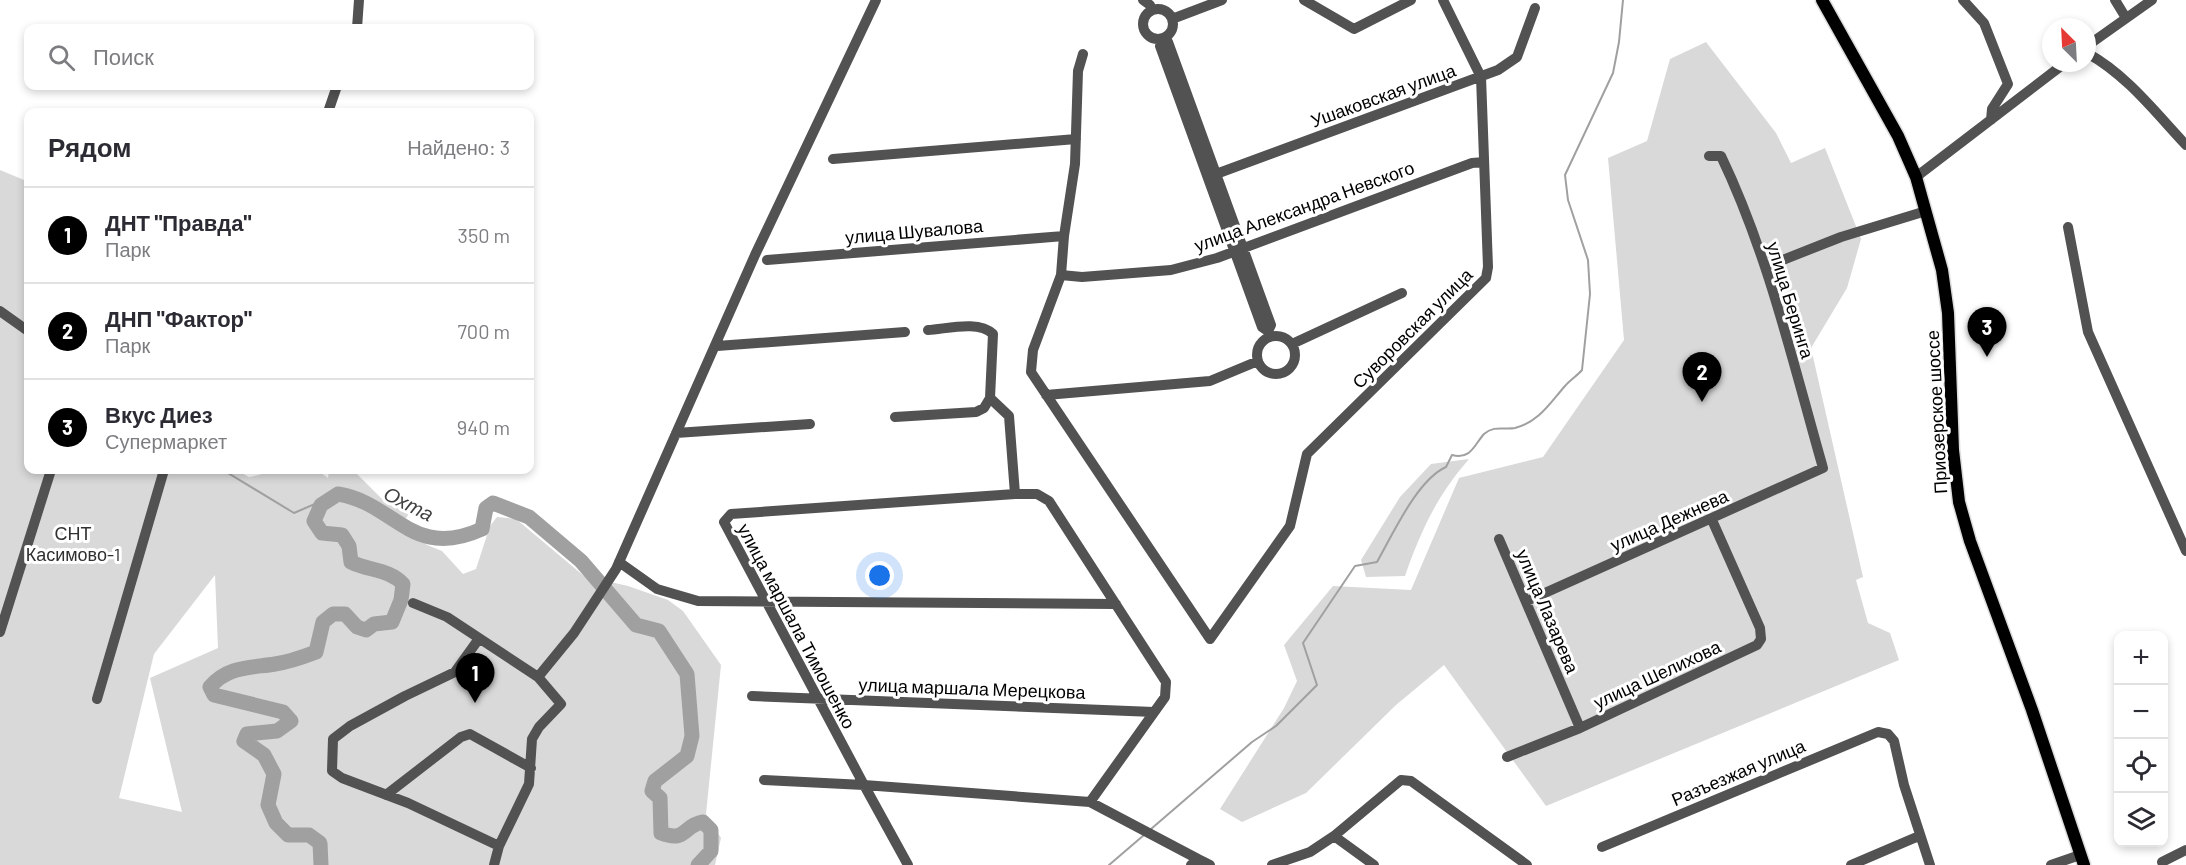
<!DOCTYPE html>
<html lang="ru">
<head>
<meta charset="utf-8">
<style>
	body { margin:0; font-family:Barlow,sans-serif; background:#f7f7f7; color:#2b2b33 }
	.controls { position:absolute; right:18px; bottom:18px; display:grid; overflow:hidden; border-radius:12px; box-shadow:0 3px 9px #0003 }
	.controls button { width:54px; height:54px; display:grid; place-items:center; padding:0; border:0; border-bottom:2px solid #e1e1e2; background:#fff; color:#2b2b33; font:30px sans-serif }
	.compass { position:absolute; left:2042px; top:18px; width:54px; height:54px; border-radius:50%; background:#fff; box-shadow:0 3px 9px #0003; rotate:336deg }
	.you { position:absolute; left:880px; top:576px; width:21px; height:21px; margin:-15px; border:4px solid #fff; border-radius:50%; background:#1a73e8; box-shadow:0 0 0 9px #1a73e833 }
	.badge { display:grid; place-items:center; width:39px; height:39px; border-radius:50%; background:#000; color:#fff; font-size:20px; font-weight:700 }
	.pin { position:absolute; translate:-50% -50px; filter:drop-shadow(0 2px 3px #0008) }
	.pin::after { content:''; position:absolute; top:32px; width:21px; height:18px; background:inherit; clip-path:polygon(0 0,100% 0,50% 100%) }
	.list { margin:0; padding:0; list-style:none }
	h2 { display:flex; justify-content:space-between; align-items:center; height:78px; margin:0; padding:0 24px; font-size:26px }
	h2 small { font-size:20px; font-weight:400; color:#7c7c81 }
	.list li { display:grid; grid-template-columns:39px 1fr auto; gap:18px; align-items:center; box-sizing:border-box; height:96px; padding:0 24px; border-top:2px solid #e1e1e2 }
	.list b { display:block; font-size:22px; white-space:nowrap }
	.list p { margin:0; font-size:20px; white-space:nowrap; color:#7c7c81 }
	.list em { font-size:20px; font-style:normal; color:#7c7c81 }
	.icon { flex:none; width:33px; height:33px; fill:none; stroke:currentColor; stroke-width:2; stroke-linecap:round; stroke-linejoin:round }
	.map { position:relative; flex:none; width:2186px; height:865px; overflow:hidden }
	.search { position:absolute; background:#fff; box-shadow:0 3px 9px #0003; left:24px; top:24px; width:510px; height:66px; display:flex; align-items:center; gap:15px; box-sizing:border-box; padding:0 21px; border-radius:12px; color:#7c7c81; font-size:22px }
	.panel { position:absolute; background:#fff; box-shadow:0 3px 9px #0003; left:24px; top:108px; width:510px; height:366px; border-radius:12px }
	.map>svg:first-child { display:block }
	.green { fill:#d9d9d9; fill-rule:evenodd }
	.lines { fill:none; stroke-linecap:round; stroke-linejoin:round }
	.stream { stroke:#a0a0a0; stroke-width:2 }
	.river { stroke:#a0a0a0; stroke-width:15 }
	.major-casing { stroke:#dbdbdb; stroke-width:15 }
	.minor { stroke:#525252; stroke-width:10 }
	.major { stroke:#000; stroke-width:12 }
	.labels { text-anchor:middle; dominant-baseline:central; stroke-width:6; stroke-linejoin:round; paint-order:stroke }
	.street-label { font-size:18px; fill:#000; stroke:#fff }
	.park-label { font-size:18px; fill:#303030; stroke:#fff }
	.water-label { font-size:20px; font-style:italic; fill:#414141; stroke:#fff }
</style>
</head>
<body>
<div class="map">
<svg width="2186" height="865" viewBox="0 0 2186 865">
	<rect width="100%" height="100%" fill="#fff"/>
	<path class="green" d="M1706,42L1776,133L1791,163L1825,148L1861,239L1847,288L1811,348L1863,577L1856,580L1868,623L1890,633L1899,660L1546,806L1444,665L1396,705L1306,793L1242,822L1220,809L1284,708L1297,681L1284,645L1333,586L1411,590L1459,478L1543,457L1624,340L1608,158L1647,141L1670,59Z
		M0,170L24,180L28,187V470H236L249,477C273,472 307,460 328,478L329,470H353L383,500L409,514L401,525L427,545L442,551L463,574L476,569L490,526L497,517L516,519L584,576L628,586L668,600L683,611L721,665L706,814L721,838L715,865H0ZM215,575L218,648L150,678L182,812L119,798L154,654Z
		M1469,459C1437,496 1421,530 1405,576L1366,577L1361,560L1400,497L1431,464Z"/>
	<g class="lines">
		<path class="stream" d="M223,470L294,513L338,494
			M1151,829L1252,742L1276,726L1317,685L1303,643L1355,566L1377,562C1393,534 1417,480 1446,467L1452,455C1471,460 1474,445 1484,434C1494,425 1504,430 1515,428C1539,422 1550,403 1565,386C1570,380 1577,376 1582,370L1590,294L1588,260L1568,200L1565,175L1613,73L1619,42L1623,0
			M1109,865L1144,835"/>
		<path class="river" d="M321,865L320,843L309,835H288L276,823L268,805L274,774L264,755L244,741L247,734L277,731L291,721L283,712L214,695L210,687C228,666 250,668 275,664C289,662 303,657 316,652L323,622L333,614H345L357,627L366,630L374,624L392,622L401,600L403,584C389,569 369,571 351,562L349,546L342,535L322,533L314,521L321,505L338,494C395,503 412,561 482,529L486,508L493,503L529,517L581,561L636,625L659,631L687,674L692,736L687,756L655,781L652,791L660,798L661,833C687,843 683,825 703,822L711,830V851L698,865"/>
		<g class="major-casing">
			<path id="major" d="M1822,0L1898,136L1916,177L1942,270L1948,313L1953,450L1959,502L1970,541L2032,710L2084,865"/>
		</g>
		<path class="minor" d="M1143,0L1150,5L1152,10
			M1304,0L1354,29L1411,0
			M1963,0L1984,23L2008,84L1992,109L1991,120
			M2115,0L2126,18
			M1143 24a15 15 0 1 1 30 0a15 15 0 1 1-30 0Z
			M1172,19L1222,0
			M357,28L359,0
			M1163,39L1168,42L1271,325L1268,331
			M1164,41L1160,46L1262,327L1268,331L1270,337
			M2087,46L2152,0
			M2087,53C2127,75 2155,112 2186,145
			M1083,54L1078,71L1075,164L1064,236L1061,275L1033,350L1031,372L1210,639L1290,526L1307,454L1486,278L1488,267L1481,77L1443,0
			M328,112L337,86
			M833,159L1076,139
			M1208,177L1498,70L1517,57L1535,8
			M1916,177L2065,63
			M2068,227L2088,332L2186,551
			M767,260L1064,236
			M1765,267L1841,237L1926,211
			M1061,275L1082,277L1171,270L1217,258L1472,163L1484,162
			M0,311L28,331
			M1257 355a19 19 0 1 1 38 0a19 19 0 1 1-38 0Z
			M1292,344L1402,293
			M717,346L905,332
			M1046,395L1210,381L1258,361
			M990,398L1009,416L1015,494
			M895,417L976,412L984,408L990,398L993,334C978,320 947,329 928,330
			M676,433L810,424
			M1015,494H1037L1049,501L1166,682L1165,697L1090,802L864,785L724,522L731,514Z
			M1499,539L1580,728
			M619,562L657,589L698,601L1116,604
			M1527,601L1823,468C1793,363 1768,254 1721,156H1709
			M413,603L447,617L538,677
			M0,632L51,470
			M478,640L455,672L405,696L350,726L333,739L332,771L342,778L408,803L499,846
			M752,696L1154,712
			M97,699L164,470
			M1507,757L1580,728L1757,645L1761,639L1760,628L1712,520
			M764,780L864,785L908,865
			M386,795L461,737L470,734L531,768
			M1090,802L1198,859
			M1334,836L1374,865
			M1602,847L1878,732L1888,734L1894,741L1904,785L1930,865
			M2162,862L2186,850
			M494,865L499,846L529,784L532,739L539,727L561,704L538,677L574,633L616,569L755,255L876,0
			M1191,865L1198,859L1210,865
			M1272,865L1310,852L1334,836L1401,780L1411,781L1527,865
			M1851,865L1919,836
			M2051,865L2080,855"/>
		<use href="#major" class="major"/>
	</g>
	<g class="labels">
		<g class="street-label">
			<text transform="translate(1383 95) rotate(-20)">Ушаковская улица</text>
			<text transform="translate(1304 206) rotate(-20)">улица Александра Невского</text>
			<text transform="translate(914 231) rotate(-5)">улица Шувалова</text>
			<text transform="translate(1791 300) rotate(73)">улица Беринга</text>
			<text transform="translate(1412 328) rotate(-45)">Суворовская улица</text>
			<text transform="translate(1936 412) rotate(-93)">Приозерское шоссе</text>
			<text transform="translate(1669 520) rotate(-24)">улица Дежнева</text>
			<text transform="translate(1548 611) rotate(67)">улица Лазарева</text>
			<text transform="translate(797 626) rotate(62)">улица маршала Тимошенко</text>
			<text transform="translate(1657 674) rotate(-25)">улица Шелихова</text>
			<text transform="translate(972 688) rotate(2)">улица маршала Мерецкова</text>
			<text transform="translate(1738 772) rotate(-23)">Разъезжая улица</text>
		</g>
		<g class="park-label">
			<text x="73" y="533">СНТ<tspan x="73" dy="21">Касимово-1</tspan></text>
		</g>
		<g class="water-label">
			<text transform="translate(409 503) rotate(27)">Охта</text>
		</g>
	</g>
</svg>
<div class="controls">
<button>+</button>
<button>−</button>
<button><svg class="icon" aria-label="locate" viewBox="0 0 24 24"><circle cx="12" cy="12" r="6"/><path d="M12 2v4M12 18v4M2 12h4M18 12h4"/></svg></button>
<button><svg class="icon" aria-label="layers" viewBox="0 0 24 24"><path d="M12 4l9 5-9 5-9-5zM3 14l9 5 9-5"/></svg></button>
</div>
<svg class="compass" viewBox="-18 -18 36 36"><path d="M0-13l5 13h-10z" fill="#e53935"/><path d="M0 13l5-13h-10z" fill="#7c7c81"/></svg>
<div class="you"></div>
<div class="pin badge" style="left:475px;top:703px">1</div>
<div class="pin badge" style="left:1702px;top:402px">2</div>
<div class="pin badge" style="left:1987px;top:357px">3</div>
<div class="search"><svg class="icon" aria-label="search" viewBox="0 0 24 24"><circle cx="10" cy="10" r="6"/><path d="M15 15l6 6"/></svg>Поиск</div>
<section class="panel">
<h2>Рядом<small>Найдено: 3</small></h2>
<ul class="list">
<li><span class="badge">1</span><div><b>ДНТ &quot;Правда&quot;</b><p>Парк</p></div><em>350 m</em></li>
<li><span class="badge">2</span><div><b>ДНП &quot;Фактор&quot;</b><p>Парк</p></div><em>700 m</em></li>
<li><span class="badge">3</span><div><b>Вкус Диез</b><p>Супермаркет</p></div><em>940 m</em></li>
</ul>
</section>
</div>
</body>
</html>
